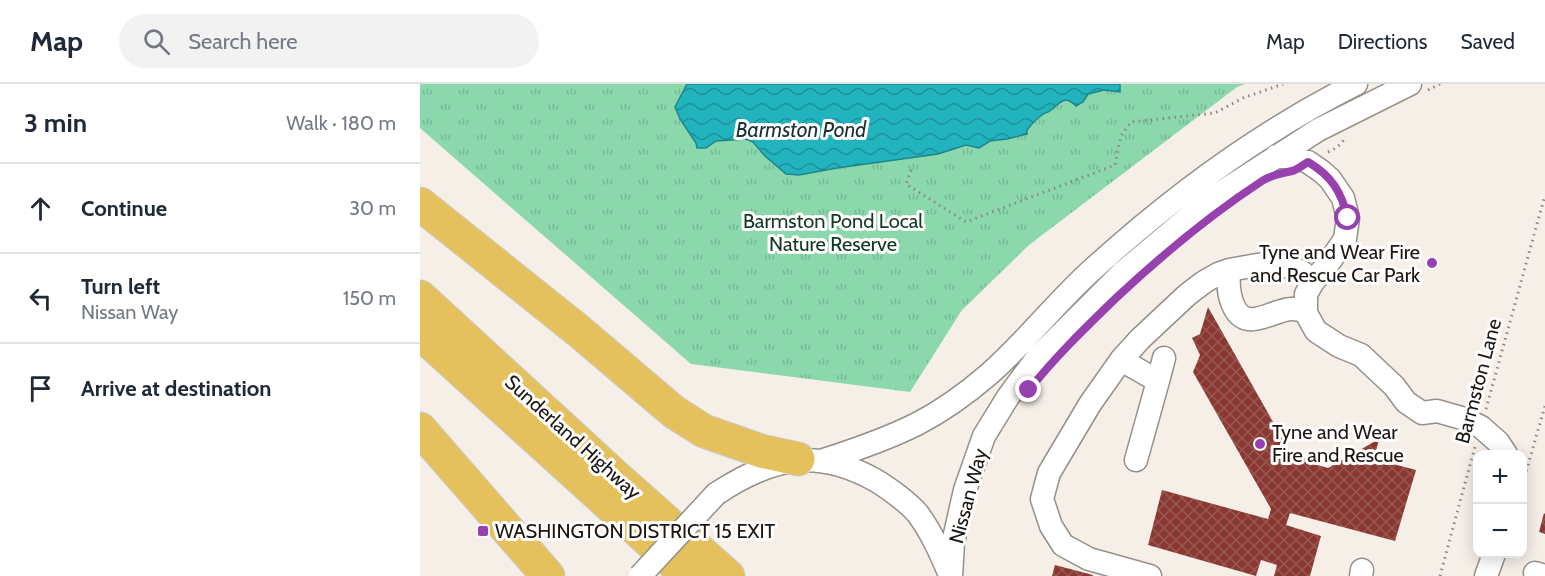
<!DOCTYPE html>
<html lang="en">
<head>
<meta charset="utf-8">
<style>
	body { margin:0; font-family:Cabin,sans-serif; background:#f2f2f3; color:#1f2937 }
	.controls { position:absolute; right:18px; bottom:18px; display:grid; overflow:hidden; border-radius:12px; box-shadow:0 3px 15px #0003 }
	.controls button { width:54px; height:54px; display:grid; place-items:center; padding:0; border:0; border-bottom:2px solid #e0e1e3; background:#fff; color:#1f2937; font:30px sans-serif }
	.stop { position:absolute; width:18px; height:18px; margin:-14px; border:4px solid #9741af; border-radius:50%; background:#fff }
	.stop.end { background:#9741af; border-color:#fff; box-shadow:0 2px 6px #0008 }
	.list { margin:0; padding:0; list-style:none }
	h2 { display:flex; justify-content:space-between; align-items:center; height:78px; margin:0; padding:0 24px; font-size:26px }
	h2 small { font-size:20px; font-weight:400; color:#747a83 }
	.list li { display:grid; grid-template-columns:39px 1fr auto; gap:18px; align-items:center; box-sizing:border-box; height:90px; padding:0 24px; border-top:2px solid #e0e1e3 }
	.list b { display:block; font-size:22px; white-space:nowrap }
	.list p { margin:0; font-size:20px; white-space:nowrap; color:#747a83 }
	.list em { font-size:20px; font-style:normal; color:#747a83 }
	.icon { flex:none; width:33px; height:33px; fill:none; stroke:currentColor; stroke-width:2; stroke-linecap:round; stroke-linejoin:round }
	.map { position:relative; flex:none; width:1125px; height:492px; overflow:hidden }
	header { display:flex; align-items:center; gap:36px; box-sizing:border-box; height:84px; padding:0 30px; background:#fff; border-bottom:2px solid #e0e1e3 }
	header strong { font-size:28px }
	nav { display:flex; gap:33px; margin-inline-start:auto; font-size:21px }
	.search { width:420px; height:54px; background:#f2f2f3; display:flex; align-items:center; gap:15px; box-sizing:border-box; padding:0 21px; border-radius:33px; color:#747a83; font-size:22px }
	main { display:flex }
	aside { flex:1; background:#fff }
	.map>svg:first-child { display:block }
	.park { fill:url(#park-tufts) }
	.water { fill:url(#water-waves); stroke:#1f858b; stroke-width:1.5 }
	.building { fill:url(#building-cross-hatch) }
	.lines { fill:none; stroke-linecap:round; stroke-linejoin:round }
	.minor-casing { stroke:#95908a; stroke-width:25 }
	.highway-casing { stroke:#ccc; stroke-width:35 }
	.path { stroke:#8c8883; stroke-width:3; stroke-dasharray:1.5 4.5; stroke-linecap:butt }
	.minor { stroke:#fff; stroke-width:22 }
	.highway { stroke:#e5c15e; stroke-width:33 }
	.minor-bridge-casing { stroke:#95908a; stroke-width:25; stroke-linecap:butt }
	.minor-bridge { stroke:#fff; stroke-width:22 }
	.route { stroke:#9741af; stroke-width:8 }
	.poi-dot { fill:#9741af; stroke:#fefdfc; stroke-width:2 }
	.labels { text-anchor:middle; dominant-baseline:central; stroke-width:6; stroke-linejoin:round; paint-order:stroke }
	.park-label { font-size:20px; fill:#103925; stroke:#fefdfc }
	.poi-label { font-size:20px; fill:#191715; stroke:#fefdfc; text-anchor:start }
	.street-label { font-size:20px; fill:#191715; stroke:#fefdfc }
	.water-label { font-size:21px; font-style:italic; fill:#1b3133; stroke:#fefdfc }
</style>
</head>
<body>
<header>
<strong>Map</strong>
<div class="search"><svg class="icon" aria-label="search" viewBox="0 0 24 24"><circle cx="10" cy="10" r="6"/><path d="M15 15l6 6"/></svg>Search here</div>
<nav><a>Map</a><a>Directions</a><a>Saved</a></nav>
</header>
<main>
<aside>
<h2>3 min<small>Walk · 180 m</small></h2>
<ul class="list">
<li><svg class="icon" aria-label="ahead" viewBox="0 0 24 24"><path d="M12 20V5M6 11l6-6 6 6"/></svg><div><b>Continue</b></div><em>30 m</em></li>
<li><svg class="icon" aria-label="left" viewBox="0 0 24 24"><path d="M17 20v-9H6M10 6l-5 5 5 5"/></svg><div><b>Turn left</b><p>Nissan Way</p></div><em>150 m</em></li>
<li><svg class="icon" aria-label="arrive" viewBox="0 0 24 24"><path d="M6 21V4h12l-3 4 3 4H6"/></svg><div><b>Arrive at destination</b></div></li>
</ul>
</aside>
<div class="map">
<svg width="1125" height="492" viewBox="0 0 1125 492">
	<defs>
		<pattern id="park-tufts" width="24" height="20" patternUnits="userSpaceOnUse" patternTransform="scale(1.5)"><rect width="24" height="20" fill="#8bd8ad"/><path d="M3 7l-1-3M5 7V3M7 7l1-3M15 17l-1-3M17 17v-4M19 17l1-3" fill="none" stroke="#77b994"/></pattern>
		<pattern id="water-waves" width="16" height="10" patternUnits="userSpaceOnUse" patternTransform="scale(1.5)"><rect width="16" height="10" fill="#21b4be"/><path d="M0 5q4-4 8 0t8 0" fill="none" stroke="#1c9199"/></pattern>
		<pattern id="building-cross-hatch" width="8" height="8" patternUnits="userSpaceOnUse" patternTransform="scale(1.5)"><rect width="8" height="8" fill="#8b3832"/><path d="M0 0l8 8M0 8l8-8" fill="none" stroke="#975854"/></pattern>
	</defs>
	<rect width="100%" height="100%" fill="#f5efe8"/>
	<path class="park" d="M0,0H825L817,3L609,161L542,226L490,308L271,280L0,44Z"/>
	<path class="water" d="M267,0H700V8L684,6L668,10L663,18L656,22C645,10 640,19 631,26C625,31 628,26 622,31C616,35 611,41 607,46V50L587,55L570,57L559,64L546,61L518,70L417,84L379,91L366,90L345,72L333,58L326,55L296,57L286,64H277L276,59L260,35L255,23Z"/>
	<path class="building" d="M788,223L869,366L867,371L871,372L875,370H879L884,372L887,378L908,384L959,355L954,375L996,386L975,457L870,429L866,441L901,452L890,492H854L857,481L841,476L836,492L728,461L742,406L848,435L851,425L773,288L780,271L772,254L780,250Z
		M1124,429L1125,430V450L1119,448Z
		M635,481L673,491V492H632Z"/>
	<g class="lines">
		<g class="minor-casing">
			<path id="minor" d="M856,72L879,75L888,78L901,87L910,95L923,114L928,134L925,155L910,177L893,198L886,210V229L896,247L919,262L941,271L974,302L986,318L1002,329L1017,327L1045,335L1061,343L1078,358L1086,370
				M809,186C808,199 808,211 814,223C830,255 864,212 886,229
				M701,276L738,297L716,376
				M738,297L744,274
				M404,376C435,366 467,355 497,340C522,327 546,310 568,291C605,259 636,218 673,185C752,113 840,48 936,0
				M296,410C350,374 395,363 455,396C467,403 489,419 498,430C512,449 521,470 530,491
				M1115,489L1125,492
				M531,492L533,459L545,406L564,352L588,313L617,274L702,189L788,117L898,46L990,0
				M730,492L669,475L643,461L631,442L622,415L629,389L670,320L701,276L720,255L767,211L784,198L798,190L809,186L843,180L864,181L882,188L893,198
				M941,492L942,486
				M1066,492L1074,470"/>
		</g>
		<g class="highway-casing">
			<path id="highway" d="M0,120L160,248L254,328L284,347L341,367L378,375
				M0,213L197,394L308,492
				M0,249L268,492
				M0,345L128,492"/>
		</g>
		<path class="path" d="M1008,6L1020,0
			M908,68C915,65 921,61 925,54
			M491,86L486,100L546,138L695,81L701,52L711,38L795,29L823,14L863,0
			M1066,325L1125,111
			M1102,391L1106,388L1125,322
			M1020,492L1038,425L1055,363"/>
		<use href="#minor" class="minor"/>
		<use href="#highway" class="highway"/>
		<g class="minor-bridge-casing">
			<path id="minor-bridge" d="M220,492L296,410"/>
		</g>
		<use href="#minor-bridge" class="minor-bridge"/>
	</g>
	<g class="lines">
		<path class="route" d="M609,306C635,273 666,243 696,214C742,171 790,131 842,97C853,90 860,90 872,87C877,86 883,81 888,78C912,92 921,108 928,134"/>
	</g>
	<g class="poi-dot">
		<circle cx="1012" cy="179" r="6"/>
		<circle cx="840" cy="360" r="6"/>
		<rect x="57" y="441" width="12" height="12" rx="3"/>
	</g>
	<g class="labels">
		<g class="park-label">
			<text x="413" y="137">Barmston Pond Local<tspan x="413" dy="23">Nature Reserve</tspan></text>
		</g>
		<g class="poi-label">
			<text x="1000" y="168" text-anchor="end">Tyne and Wear Fire<tspan x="1000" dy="23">and Rescue Car Park</tspan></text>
			<text x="852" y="348">Tyne and Wear<tspan x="852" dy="23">Fire and Rescue</tspan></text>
			<text x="75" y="447">WASHINGTON DISTRICT 15 EXIT</text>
		</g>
		<g class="street-label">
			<text transform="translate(1058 297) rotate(-75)">Barmston Lane</text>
			<text transform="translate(153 353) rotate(42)">Sunderland Highway</text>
			<text transform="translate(548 412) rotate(-75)">Nissan Way</text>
		</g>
		<g class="water-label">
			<text x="381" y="45">Barmston Pond</text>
		</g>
	</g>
</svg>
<div class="controls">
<button>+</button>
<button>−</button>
</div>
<div class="stop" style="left:928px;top:134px"></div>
<div class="stop end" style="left:609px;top:306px"></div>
</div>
</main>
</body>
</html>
